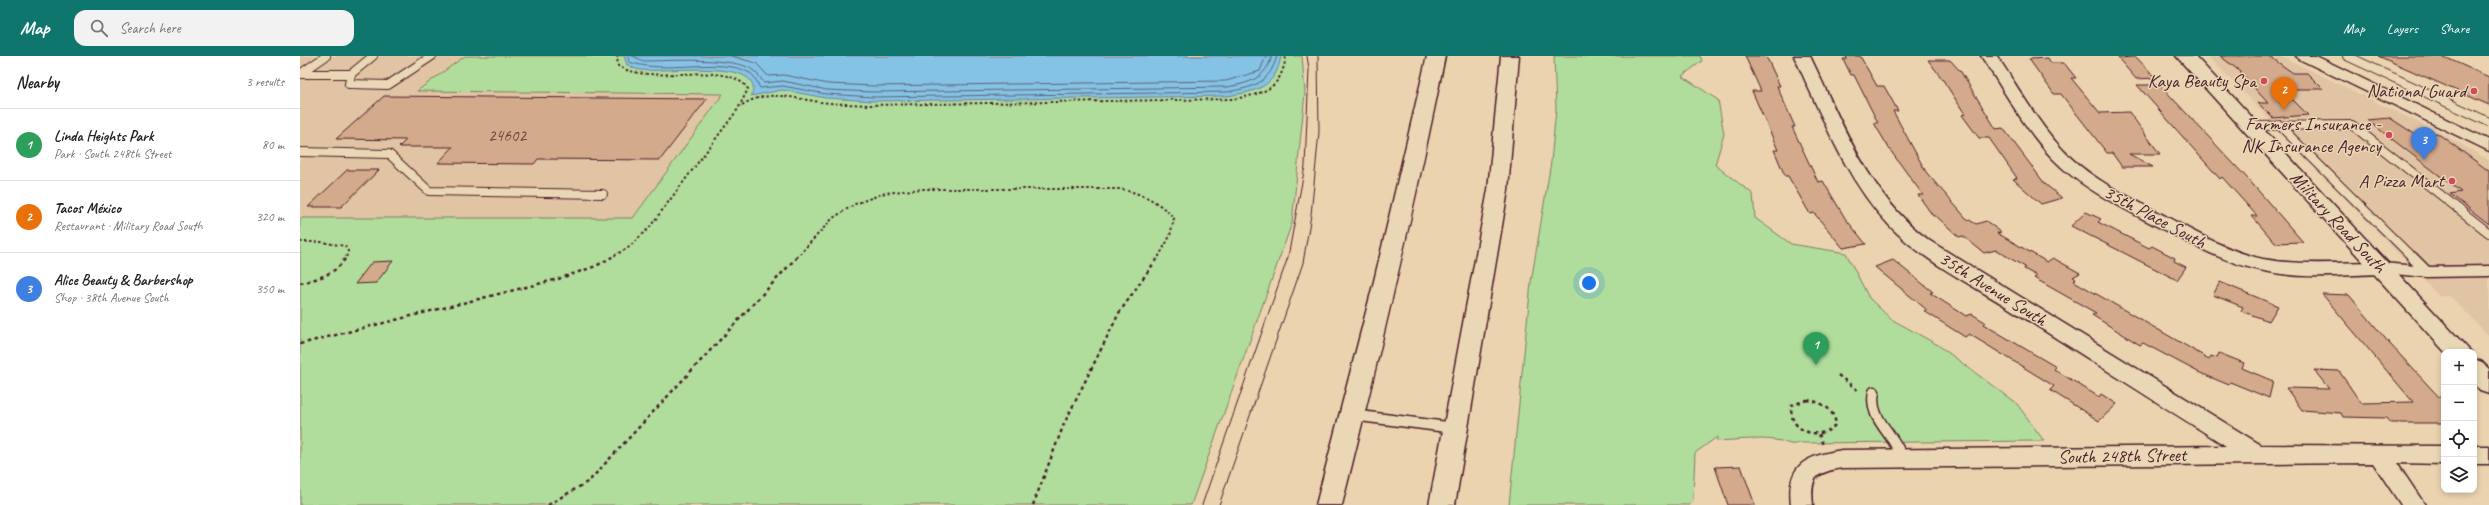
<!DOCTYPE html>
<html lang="en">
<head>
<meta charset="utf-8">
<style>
	body { margin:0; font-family:Caveat,sans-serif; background:#f2f2f2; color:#222 }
	.controls { position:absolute; right:12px; bottom:12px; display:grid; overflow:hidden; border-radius:8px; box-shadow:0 2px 6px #0003 }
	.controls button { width:36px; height:36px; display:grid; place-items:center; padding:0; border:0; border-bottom:1px solid #e0e0e0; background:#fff; color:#222; font:20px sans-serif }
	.you { position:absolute; left:1289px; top:227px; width:14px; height:14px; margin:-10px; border:3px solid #fff; border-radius:50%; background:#1a73e8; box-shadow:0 0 0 6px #1a73e833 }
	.badge { display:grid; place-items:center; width:26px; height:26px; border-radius:50%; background:#0f766e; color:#fff; font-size:13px; font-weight:700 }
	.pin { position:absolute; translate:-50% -33px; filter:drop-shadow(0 1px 2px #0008) }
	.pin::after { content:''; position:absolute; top:21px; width:14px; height:12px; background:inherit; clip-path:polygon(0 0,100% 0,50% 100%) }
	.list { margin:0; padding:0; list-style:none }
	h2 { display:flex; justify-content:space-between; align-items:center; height:52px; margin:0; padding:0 16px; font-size:17px }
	h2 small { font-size:13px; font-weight:400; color:#767676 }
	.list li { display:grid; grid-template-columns:26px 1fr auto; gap:12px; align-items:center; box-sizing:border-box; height:72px; padding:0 16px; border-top:1px solid #e0e0e0 }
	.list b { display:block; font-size:15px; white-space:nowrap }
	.list p { margin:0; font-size:13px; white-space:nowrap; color:#767676 }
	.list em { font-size:13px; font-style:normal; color:#767676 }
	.icon { flex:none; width:22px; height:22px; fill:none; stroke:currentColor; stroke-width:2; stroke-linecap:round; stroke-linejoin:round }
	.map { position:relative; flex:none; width:2189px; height:449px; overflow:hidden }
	header { display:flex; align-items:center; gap:24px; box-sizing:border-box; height:56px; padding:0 20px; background:#0f766e; color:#fff }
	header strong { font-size:19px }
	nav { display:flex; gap:22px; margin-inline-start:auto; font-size:14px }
	.search { width:280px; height:36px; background:#f2f2f2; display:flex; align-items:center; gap:10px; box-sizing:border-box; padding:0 14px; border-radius:12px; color:#767676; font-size:15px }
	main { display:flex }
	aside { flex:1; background:#fff }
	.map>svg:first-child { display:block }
	.built { fill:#e1c4a3 }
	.green { fill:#b0dd9b; stroke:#7d7e63 }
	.water { fill:#84c3e5; stroke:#6d819b }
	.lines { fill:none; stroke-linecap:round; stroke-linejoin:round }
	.shore { stroke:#616175; stroke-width:1 }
	.building { fill:#d3aa8b; stroke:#4a1f2b }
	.service-far1-casing { stroke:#4a1f2b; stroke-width:10 }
	.service-casing { stroke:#4a1f2b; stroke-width:13 }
	.minor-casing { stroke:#4a1f2b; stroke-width:3 }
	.secondary-casing { stroke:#4a1f2b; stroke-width:3 }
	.motorway-casing { stroke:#4a1f2b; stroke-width:3 }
	.path-far1 { stroke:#4a1f2b; stroke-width:2; stroke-dasharray:2.5 2.5; stroke-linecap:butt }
	.path { stroke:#4a1f2b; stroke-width:2.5; stroke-dasharray:3.5 3.5; stroke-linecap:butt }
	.service-far1 { stroke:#ead7b5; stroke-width:8 }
	.service { stroke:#ead7b5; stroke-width:10 }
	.minor { fill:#ead7b5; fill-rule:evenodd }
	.secondary { fill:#ead7b5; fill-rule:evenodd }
	.motorway { fill:#ead7b5; fill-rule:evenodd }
	.tram { stroke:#4a1f2b; stroke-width:1 }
	.poi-dot { fill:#d1495b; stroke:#ead7b5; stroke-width:1.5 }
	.labels { text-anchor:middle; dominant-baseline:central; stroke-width:3; stroke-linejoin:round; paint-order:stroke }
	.number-label { font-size:17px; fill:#6c4243 }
	.poi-label { font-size:19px; fill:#4a1f2b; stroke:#ead7b5; text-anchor:end }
	.street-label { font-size:19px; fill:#4a1f2b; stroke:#ead7b5 }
</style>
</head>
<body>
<header>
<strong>Map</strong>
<div class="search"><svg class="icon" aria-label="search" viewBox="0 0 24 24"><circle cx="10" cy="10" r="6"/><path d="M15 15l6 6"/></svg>Search here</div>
<nav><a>Map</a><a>Layers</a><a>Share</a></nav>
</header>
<main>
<aside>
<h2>Nearby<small>3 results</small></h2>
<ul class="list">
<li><span class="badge" style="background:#2e9e5b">1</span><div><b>Linda Heights Park</b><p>Park · South 248th Street</p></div><em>80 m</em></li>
<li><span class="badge" style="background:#e8710a">2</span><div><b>Tacos México</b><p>Restaurant · Military Road South</p></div><em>320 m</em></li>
<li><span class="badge" style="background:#3f7fe0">3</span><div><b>Alice Beauty &amp; Barbershop</b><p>Shop · 38th Avenue South</p></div><em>350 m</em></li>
</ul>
</aside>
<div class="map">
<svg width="2189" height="449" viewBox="0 0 2189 449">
	<rect width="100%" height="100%" fill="#ebd3b0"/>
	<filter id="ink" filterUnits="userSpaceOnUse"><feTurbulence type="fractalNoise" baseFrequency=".025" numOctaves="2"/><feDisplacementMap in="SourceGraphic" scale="8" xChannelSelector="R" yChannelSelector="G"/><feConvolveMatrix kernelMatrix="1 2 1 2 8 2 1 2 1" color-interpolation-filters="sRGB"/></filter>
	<g filter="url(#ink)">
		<path class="built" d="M0,0H165L118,35L423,38L333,162H0Z
			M1908,0H1981L2140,77L2189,104V280L2150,240H2139Z"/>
		<path class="green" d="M165,0H1002L1005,37L992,167L891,449H0V162H333L423,38L117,35Z
			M1254,0H1400L1402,5L1382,20L1418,44L1424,78L1415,109L1453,138L1455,162L1491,188L1546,197L1569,242L1591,263L1638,289L1717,348L1744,385L1499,387C1492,390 1488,387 1481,385C1461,381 1438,384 1417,385V381L1395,397L1393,443L1390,449H1209L1231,226L1251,106L1256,53Z"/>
		<path class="water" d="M324,0H981C976,32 956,35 928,40L573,45L526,42L482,34L451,40C469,1 361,17 341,14C336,14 332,11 327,9Z"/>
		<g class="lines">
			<path class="shore" d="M328,0L329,6C367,19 419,0 450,17C455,20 457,27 460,32L483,30L526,38L573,41L927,36C954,31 969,28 977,0
				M333,0L343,5C366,5 438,0 454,15C458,18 461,23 464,27L483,25L527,34L573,36L927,31C950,27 965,23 972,0
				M431,0L456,7L468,20L484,19L528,28L574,30L926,25L960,15L966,0"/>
		</g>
		<path class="building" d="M1445,0H1464L1468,4L1480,30H1477L1495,71H1492L1518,126L1523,125L1545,162L1566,188L1543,192L1514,157L1510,158L1488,120H1485L1474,94H1478L1452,35H1461Z
			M1546,0H1560L1577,30H1584L1598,55H1593L1626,116L1666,162L1676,168L1686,165L1701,176L1697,177L1747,206L1753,202L1780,217L1773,221L1776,223L1774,225L1909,303L1911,300L1917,302L1919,297L1944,307L1942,312L1973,325L1969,342L1930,326L1929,329L1898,316L1843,287L1840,289L1792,259L1796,257L1734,222L1737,220L1724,213L1725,211L1696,194L1684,197L1663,180L1659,181L1636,160H1633L1618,139H1623L1590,94L1574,67H1578L1554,19H1551L1543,3H1547Z
			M1920,0H1969L1993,17H2007L2023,33H1982L2008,59L1973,62L1958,47H1968L1937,13Z
			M2078,0H2142L2189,21V49Z
			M1836,1L1856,22L1836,23L1818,2Z
			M1748,2L1751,7H1764L1776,22H1771L1800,57L1829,56L1860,98H1829L1853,111H1822L1812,97H1807L1761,38H1754L1729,3Z
			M1628,4H1650L1661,16L1696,73L1703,72L1745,128L1762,142L1741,148L1713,123L1717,122L1689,82H1679L1662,59L1665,58L1643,24Z
			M1837,29H1860L1948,123L2003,186L1975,187L1952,160H1957L1922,121L1920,123Z
			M84,40L407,43L360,104L238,103L234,108L138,107L153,91H99L106,84L36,83Z
			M2090,62L2116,79L2137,77L2189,115V168L2150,138L2161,136L2067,64Z
			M47,114H79L41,151H8Z
			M1786,156L1801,163L1798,166L1849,192L1852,190L1875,202L1874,205L1886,211L1877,224L1771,170Z
			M1593,204L1633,236L1630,237L1666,260L1672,258L1685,266L1683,268L1756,311L1754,313L1799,341L1801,338L1817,348L1799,365L1750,334L1754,330L1669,278L1665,281L1624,255L1627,254L1575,211Z
			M93,205L76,227L55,228L72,206Z
			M1920,226L1978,250L1969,265L1941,255L1943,251L1913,239Z
			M2022,238L2049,239L2089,287L2139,341H2144V367H2090L2086,362L2043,361L2041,357L2002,354L1986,332L2029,333L2014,314L2039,315L2061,347L2113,346Z
			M1441,410L1455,449H1428L1415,411Z"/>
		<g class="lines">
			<g class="service-far1-casing">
				<path id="service-far1" d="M26,0L0,18H51L73,0
					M2047,0L2189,66
					M51,18L49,28L88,29L132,0
					M1979,69L2113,202
					M1949,70L2052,69L2189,177
					M0,96L89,98L129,135L303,138"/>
			</g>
			<g class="service-casing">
				<path id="service" d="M2112,201L2127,216
					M2083,212L2127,216L2189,215
					M1574,336C1568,364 1594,376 1602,402
					M1052,359L1155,372"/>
			</g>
			<g class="minor-casing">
				<path id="minor" d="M1494,0H1510C1542,66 1568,140 1630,185L1961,389L2144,390V408L2097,407L2125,449H2101L2073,407L1542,412C1515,417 1510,421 1513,449H1491C1486,408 1506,400 1542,394L1926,390C1853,344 1780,297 1707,251C1667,226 1620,203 1588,168C1544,121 1521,57 1494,0Z
					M1681,0H1697C1718,31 1737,66 1763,94C1792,125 1832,142 1869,162C1899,178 1930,196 1963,203C2002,210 2042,206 2081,206L2088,208L2090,212L2088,216L2081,218C2046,219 2010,223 1975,217C1928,210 1889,187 1847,165C1813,147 1779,130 1752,102C1724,72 1704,34 1681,0Z
					M1996,0H2016L2189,84V95L1999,3Z
					M2174,390H2189V408H2174Z"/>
			</g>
			<g class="secondary-casing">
				<path id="secondary" d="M1876,0H1895L2171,296H2145Z
					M2174,303L2182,306L2189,313V338L2180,335L2174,328Z"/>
			</g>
			<g class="motorway-casing">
				<path id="motorway" d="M1127,0H1145C1115,151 1079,300 1042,449H1016L1074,225Z
					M1201,0H1219L1208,134L1155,449H1129L1188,134Z"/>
			</g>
			<path class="path-far1" d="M442,49C468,33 492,42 520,46C536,48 551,48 567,49L933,43C963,38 981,34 986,0
				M0,186H21L45,190L48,195L46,202
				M310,202L328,192L349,172L438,53L448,33C427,2 353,31 318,10L317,0
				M496,202L533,162L555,148L585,137L621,133H820C843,138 858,145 874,162L870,180L858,202"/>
			<path class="path" d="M0,227C17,223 37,218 46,201
				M0,288L258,223L296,210L312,201
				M1538,319L1560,336
				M1507,344C1522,346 1533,352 1536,368C1520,387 1486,375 1492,349Z
				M1519,378L1523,389
				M248,449L289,425L497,201
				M733,449L764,368L819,257L858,201"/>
			<use href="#service-far1" class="service-far1"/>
			<use href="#service" class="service"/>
			<use href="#minor" class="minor"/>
			<use href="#secondary" class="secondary"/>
			<use href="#motorway" class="motorway"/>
			<path class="tram" d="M902,449L988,201L1005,110L1009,13L1007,0
				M919,449L1003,207L1011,159L1019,76L1018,0"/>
		</g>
	</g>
	<g class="poi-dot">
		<circle cx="1964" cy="25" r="4"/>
		<circle cx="2174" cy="35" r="4"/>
		<circle cx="2089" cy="79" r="4"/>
		<circle cx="2152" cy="125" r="4"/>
	</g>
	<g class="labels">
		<g class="number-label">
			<text x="207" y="79">24602</text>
		</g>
		<g class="poi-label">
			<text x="1956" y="25">Kaya Beauty Spa</text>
			<text x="2166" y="35">National Guard</text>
			<text x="2081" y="68">Farmers Insurance -<tspan x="2081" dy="22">NK Insurance Agency</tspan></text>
			<text x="2144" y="125">A Pizza Mart</text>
		</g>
		<g class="street-label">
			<text transform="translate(1855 161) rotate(28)">35th Place South</text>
			<text transform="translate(2038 166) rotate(47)">Military Road South</text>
			<text transform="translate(1693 233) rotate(32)">35th Avenue South</text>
			<text transform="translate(1822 400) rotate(-1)">South 248th Street</text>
		</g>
	</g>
</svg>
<div class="controls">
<button>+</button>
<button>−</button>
<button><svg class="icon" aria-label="locate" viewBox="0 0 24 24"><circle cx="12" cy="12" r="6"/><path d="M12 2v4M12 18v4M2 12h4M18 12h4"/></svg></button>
<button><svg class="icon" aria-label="layers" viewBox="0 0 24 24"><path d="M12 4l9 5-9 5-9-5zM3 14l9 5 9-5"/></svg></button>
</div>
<div class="you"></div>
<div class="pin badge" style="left:1516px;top:309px;background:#2e9e5b">1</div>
<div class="pin badge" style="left:1984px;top:54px;background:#e8710a">2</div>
<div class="pin badge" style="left:2124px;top:104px;background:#3f7fe0">3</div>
</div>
</main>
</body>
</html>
